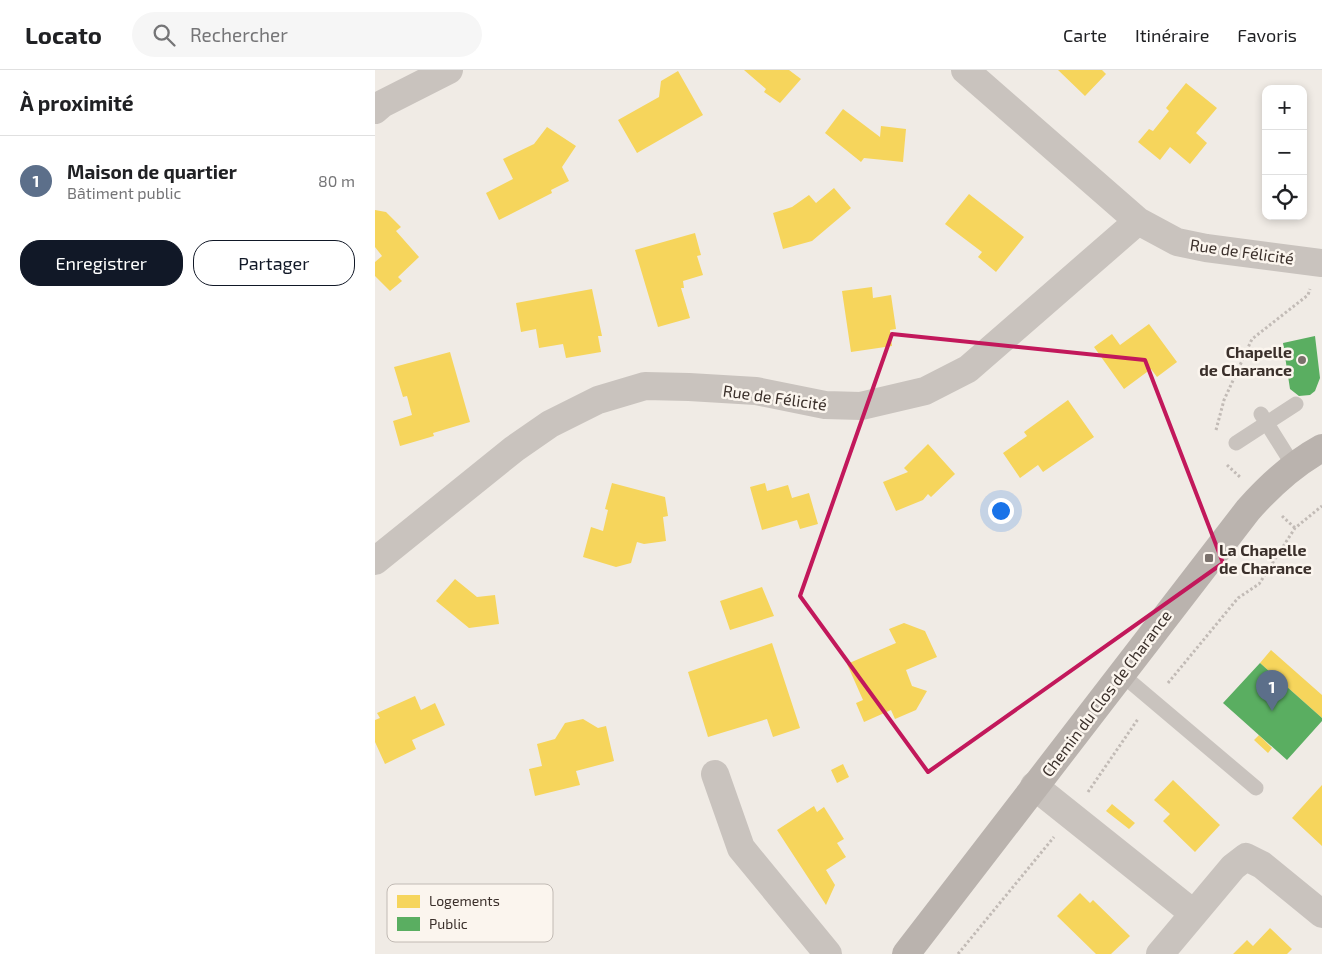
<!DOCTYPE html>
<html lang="fr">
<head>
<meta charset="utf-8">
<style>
	body { margin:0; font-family:"Exo 2",sans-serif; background:#f6f6f6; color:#202124 }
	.controls { position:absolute; right:15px; top:15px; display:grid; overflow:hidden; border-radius:10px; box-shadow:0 2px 8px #0003 }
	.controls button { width:45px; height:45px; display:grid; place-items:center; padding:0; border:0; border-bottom:1px solid #e0e0e0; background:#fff; color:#202124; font:25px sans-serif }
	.you { position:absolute; left:625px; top:440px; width:18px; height:18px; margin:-12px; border:4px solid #fff; border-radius:50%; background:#1a73e8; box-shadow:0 0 0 8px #1a73e833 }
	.badge { display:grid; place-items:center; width:32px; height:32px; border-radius:50%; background:#111827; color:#fff; font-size:16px; font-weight:700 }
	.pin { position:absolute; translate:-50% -41px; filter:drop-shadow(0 1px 2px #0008) }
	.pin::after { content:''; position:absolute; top:26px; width:18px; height:15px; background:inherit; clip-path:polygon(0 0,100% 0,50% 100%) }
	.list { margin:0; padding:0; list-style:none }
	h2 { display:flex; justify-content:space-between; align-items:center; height:65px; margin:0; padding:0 20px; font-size:21px }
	h2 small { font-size:16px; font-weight:400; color:#757577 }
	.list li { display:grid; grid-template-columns:32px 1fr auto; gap:15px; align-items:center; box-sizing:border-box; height:90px; padding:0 20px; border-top:1px solid #e0e0e0 }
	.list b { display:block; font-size:19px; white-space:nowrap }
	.list p { margin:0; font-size:16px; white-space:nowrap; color:#757577 }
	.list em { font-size:16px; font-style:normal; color:#757577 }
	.actions { display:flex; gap:10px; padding:15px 20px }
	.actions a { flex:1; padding:11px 0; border:1px solid #111827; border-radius:20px; text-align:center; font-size:18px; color:#111827 }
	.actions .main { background:#111827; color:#fff }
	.icon { flex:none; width:28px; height:28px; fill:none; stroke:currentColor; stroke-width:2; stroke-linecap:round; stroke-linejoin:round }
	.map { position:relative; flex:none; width:947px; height:884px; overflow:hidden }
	header { display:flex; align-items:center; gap:30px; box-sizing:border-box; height:70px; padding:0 25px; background:#fff; border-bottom:1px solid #e0e0e0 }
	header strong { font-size:24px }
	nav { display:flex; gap:28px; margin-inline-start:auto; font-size:18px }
	.search { width:350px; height:45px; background:#f6f6f6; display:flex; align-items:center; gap:12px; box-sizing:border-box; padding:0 18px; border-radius:28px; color:#757577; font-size:19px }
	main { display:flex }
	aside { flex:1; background:#fff }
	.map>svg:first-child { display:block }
	.homes { fill:#f6d55c }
	.public { fill:#5aae61 }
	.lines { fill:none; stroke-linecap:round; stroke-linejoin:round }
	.path { stroke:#c2bbb6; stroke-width:3; stroke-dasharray:2.5 2.5; stroke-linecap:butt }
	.lane { stroke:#c9c3be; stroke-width:15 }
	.street { stroke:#c9c3be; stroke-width:28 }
	.secondary { stroke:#bab3ae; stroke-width:28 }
	.marked { fill:none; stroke:#c2185b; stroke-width:4; stroke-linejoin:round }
	.poi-dot { fill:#7a716c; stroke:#fbf5ee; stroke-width:2 }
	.labels { text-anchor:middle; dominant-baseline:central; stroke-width:5; stroke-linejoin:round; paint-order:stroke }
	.street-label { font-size:16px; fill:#3b302b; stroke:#fbf5ee }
	.poi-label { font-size:16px; font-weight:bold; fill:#3b302b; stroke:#fbf5ee; text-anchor:end }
	.key { fill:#fbf5ee; stroke:#c1bab4; stroke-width:1 }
	.key-label { font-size:14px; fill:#3b302b }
</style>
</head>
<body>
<header>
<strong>Locato</strong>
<div class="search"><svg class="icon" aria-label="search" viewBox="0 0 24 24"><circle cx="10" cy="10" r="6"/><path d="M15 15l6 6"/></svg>Rechercher</div>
<nav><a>Carte</a><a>Itinéraire</a><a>Favoris</a></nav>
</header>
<main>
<aside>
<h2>À proximité<small></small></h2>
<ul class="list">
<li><span class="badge" style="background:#5c6f8a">1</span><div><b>Maison de quartier</b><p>Bâtiment public</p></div><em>80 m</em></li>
</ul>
<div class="actions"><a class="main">Enregistrer</a><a>Partager</a></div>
</aside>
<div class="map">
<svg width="947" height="884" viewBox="0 0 947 884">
	<rect width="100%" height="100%" fill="#f0ebe5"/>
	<path class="homes" d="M369,0H414L426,9L405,33L389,22L391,19Z
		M683,0H727L731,4L710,26Z
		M303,1L328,45L262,83L243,50L284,27L286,11Z
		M811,13L842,38L821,63L832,73L815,94L795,77L785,90L763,72L774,59L778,61L794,41L791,38Z
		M468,39L505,67L506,56L531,59L528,92L489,88L486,92L450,63Z
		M172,57L201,76L187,97L194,111L176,120L177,123L124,150L111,123L138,109L128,89L159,74Z
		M459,118L476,138L437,171L408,179L398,143L417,137L434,125L441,133Z
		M594,124L649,167L621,202L603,187L607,182L570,154Z
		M0,140L11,142L26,157L21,161L44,187L23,207L27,211L15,221L0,206V192L7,186L0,177Z
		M320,163L326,185L322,186L328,205L308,211L309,218H306L315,248L283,257L260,180Z
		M497,217L498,228L516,225L521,259L515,260L517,276L476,282L467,221Z
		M217,219L227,266H223L226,282L191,288L188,274L164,278L161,259L146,262L141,233Z
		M774,254L802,292L782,307L776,299L749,319L719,277L737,264L745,275Z
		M75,282L95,352L58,363L59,366L25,376L18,351L37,345L32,326L28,327L19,297Z
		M693,330L719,367L668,402L663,395L645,408L628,383L652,366L649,362Z
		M553,374L580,404L556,427L553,424L548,430L521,441L508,412L533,402L529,398Z
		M237,413L290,427L293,446L288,447L291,471L269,474L262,472L256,493L241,497L208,487L216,457L228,461L233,440L230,439Z
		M390,413L392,421L413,415L417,428L434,423L443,454L425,459L422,450L387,460L375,417Z
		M80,509L102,527L120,525L124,554L94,558L61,531Z
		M387,517L399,546L355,560L345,531Z
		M529,553L550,561L562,587L531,600L537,616L552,621L541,640L520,649L516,640L489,652L481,633L488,630L472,594L521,573L514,559Z
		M397,573L425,658L398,667L392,649L333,667L313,602Z
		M896,580L947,625V648L885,593Z
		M40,626L46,640L60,633L70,655L37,670L41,679L10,694L0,672V650L5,648L2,643Z
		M208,649L223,658L231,656L239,691L201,701L205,715L160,726L154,699L167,696L162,674L180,669L190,653Z
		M884,665L897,678L893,683L879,670Z
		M468,694L474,707L462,713L456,700Z
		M798,710L845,755L820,782L788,751L795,744L779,730Z
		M947,715V776L917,748Z
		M737,734L760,753L754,759L731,741Z
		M439,736L442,742L449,737L469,769L462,773L471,787L451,800L460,815L451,835L402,760Z
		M705,823L715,833L718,830L755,866L736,884H721L682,846Z
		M895,858L917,879L912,884H858L872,870L878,876Z"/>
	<path class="public" d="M940,266L945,308L940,321L935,325L924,326L915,319L908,273Z
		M885,593L947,648V651L912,690L848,633Z"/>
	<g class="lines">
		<path class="path" d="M841,360L849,330L877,269L933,225L935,219
			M852,395L866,408
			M907,446L920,458
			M793,613L863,528L884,514L920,458L947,436
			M713,722L763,649
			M583,884L679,767"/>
		<path class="lane" d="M886,344L918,395
			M861,373L921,334
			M745,603L881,718"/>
		<path class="street" d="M590,0L763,151L802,172L831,178L947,193
			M0,40L7,34L74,0
			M0,491L139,379L175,354L223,330L270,316L314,317L381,321L450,335L486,336L550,321L593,299L763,151
			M340,704L366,778L453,884
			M659,716L818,843
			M785,884L858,797L871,787L887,795L947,844"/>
		<path class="secondary" d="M531,884L873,440C895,415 918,394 947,378"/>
	</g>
	<path class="marked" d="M517,264L770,290L848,493L553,702L425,526Z"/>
	<g class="poi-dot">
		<circle cx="927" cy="290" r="5"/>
		<rect x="829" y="483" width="10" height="10" rx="2.5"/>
	</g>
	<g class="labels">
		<g class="street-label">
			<text transform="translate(867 181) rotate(8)">Rue de Félicité</text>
			<text transform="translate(400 327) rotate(8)">Rue de Félicité</text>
			<text transform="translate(731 623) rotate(-53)">Chemin du Clos de Charance</text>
		</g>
		<g class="poi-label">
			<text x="917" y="281">Chapelle<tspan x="917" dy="18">de Charance</tspan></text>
			<text x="844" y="479" text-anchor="start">La Chapelle<tspan x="844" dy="18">de Charance</tspan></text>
		</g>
	</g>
	<rect x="12" y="814" width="166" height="58" rx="8" class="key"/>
	<rect x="22" y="825" width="23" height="13" fill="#f6d55c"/>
	<rect x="22" y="847" width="23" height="14" fill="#5aae61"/>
	<g class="key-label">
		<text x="54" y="836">Logements</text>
		<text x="54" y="859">Public</text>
	</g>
</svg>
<div class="controls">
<button>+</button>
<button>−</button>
<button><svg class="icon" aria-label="locate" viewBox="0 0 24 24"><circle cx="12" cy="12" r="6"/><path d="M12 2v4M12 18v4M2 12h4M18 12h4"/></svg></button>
</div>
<div class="you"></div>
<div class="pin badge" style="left:897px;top:641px;background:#5c6f8a">1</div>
</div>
</main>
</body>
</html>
